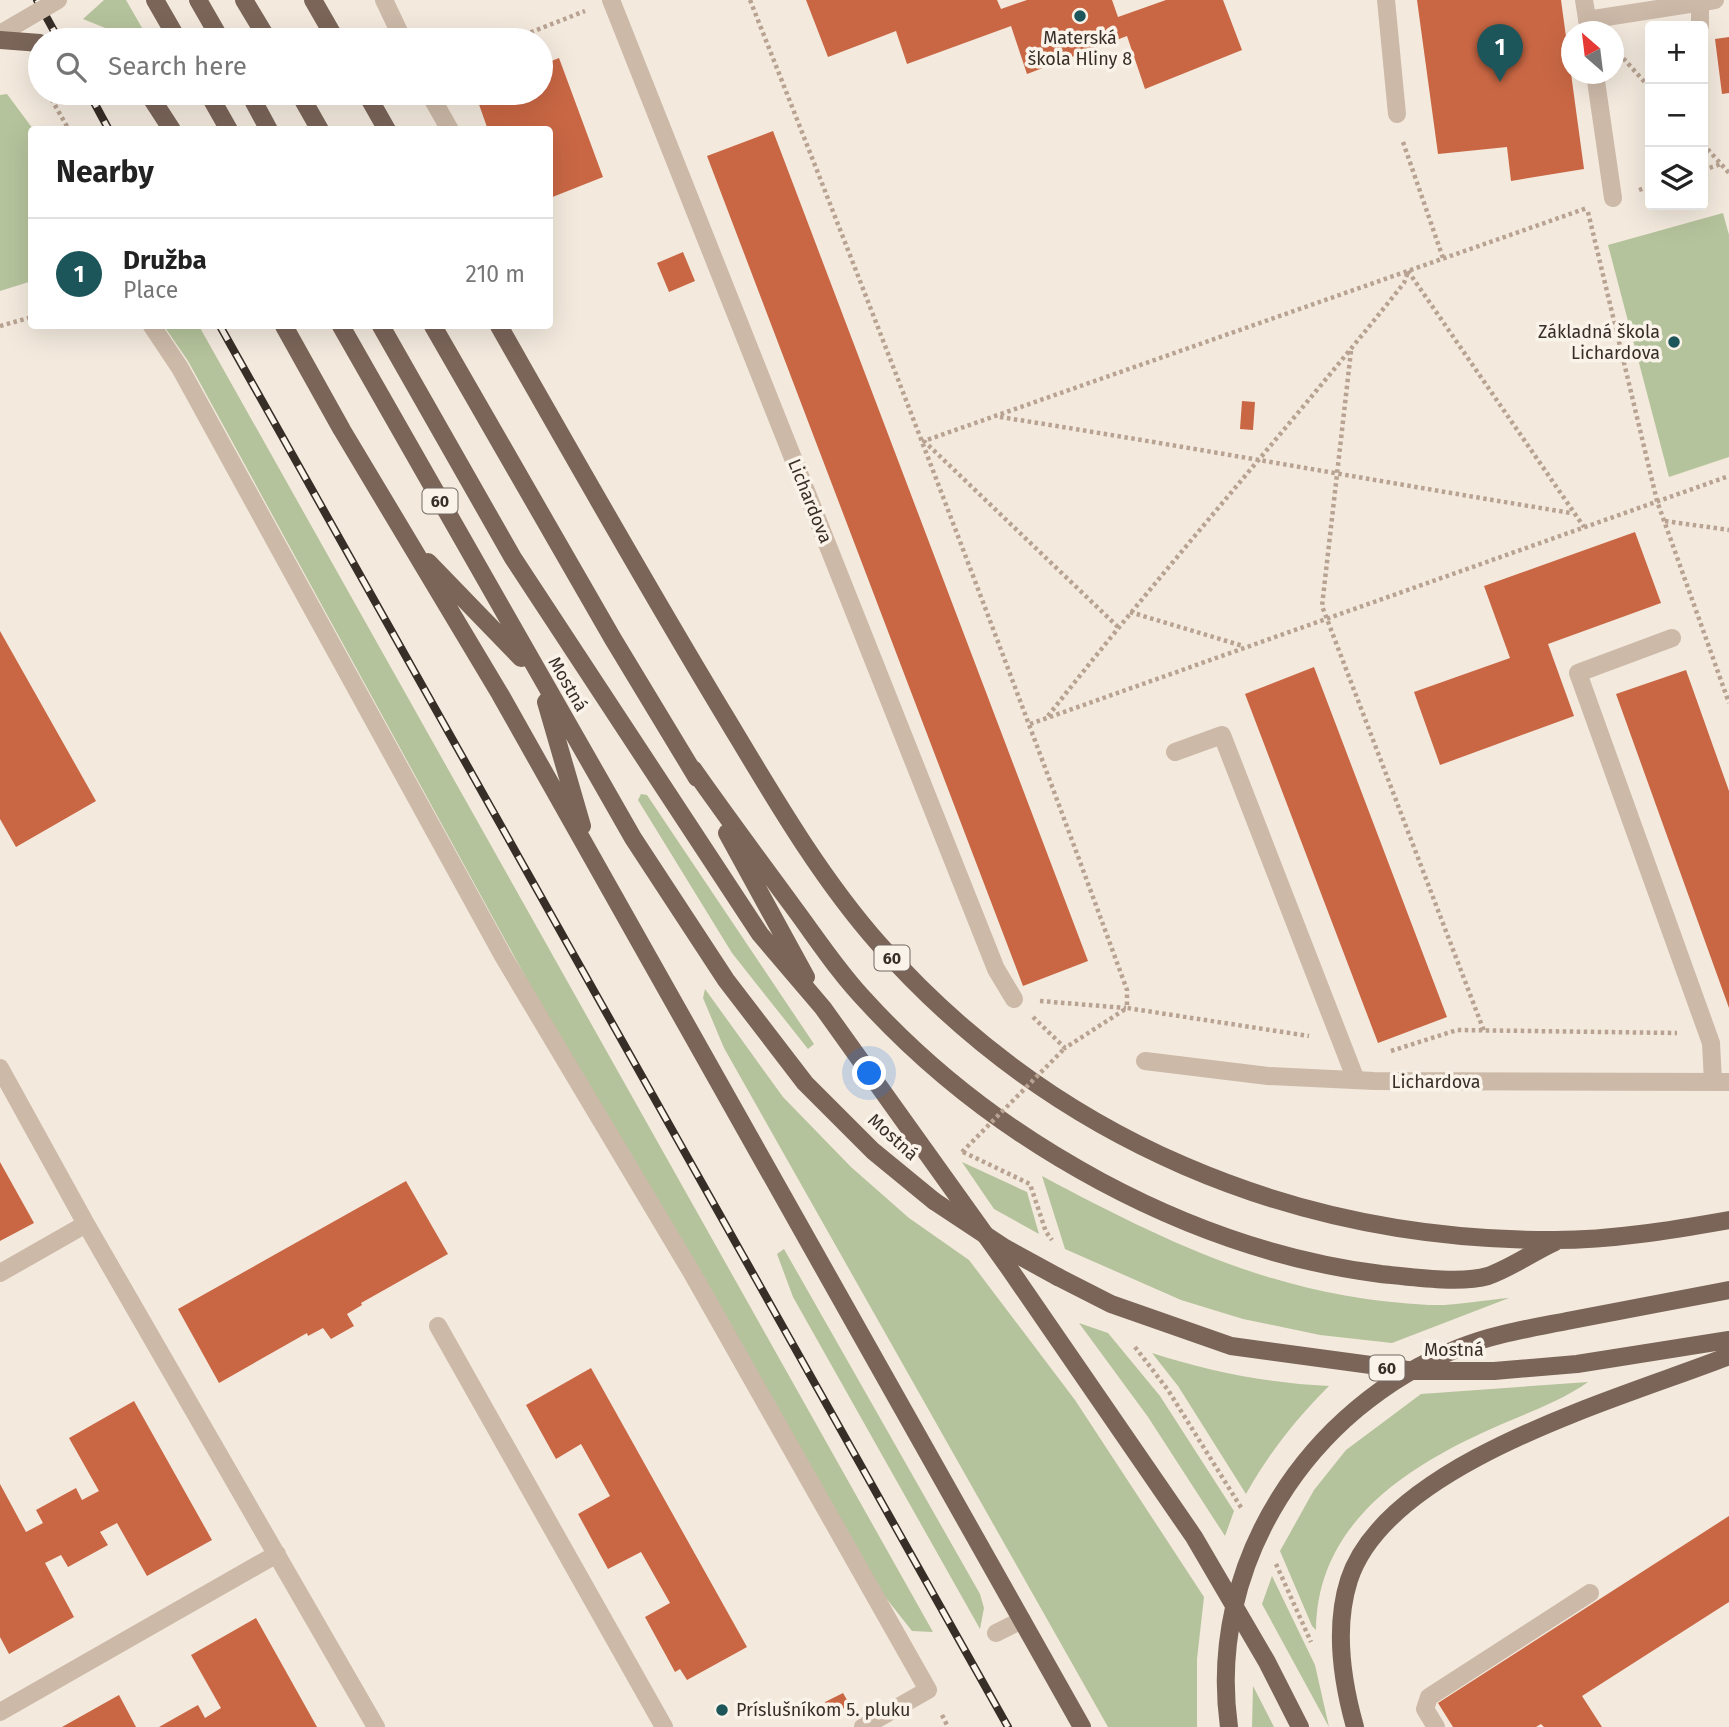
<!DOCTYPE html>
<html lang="en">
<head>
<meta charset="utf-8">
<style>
	body { margin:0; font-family:"Fira Sans",sans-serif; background:#f6f6f6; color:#222 }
	.controls { position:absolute; right:21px; top:21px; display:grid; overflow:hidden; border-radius:7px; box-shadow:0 7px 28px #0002 }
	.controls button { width:63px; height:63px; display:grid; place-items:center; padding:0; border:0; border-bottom:2px solid #e0e0e0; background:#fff; color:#222; font:35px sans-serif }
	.compass { position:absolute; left:1561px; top:21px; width:63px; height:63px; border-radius:50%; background:#fff; box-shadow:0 7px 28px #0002; rotate:332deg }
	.you { position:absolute; left:870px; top:1074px; width:24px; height:24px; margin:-18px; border:5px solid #fff; border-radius:50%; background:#1a73e8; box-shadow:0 0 0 10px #1a73e833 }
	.badge { display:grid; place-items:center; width:46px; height:46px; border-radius:50%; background:#1c565b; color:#fff; font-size:23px; font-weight:700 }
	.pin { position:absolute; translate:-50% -58px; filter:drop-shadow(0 2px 4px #0008) }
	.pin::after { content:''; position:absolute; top:37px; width:24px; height:21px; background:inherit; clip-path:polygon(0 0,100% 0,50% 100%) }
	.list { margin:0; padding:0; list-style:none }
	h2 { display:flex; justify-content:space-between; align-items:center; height:91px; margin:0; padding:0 28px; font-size:30px }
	h2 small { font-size:23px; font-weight:400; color:#767676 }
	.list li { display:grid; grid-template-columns:46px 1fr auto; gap:21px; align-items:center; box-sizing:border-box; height:112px; padding:0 28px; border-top:2px solid #e0e0e0 }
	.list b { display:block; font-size:26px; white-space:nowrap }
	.list p { margin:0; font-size:23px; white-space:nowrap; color:#767676 }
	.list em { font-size:23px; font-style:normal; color:#767676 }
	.icon { flex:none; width:38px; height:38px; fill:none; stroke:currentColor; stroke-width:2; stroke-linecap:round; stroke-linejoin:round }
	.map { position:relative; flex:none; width:1729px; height:1727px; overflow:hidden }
	.search { position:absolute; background:#fff; box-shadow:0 7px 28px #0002; left:28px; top:28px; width:525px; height:77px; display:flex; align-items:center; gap:18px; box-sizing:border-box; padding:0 24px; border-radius:38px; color:#767676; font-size:26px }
	.panel { position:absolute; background:#fff; box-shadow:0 7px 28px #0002; left:28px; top:126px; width:525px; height:203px; border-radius:7px }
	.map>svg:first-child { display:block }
	.green { fill:#b5c39c }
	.building { fill:#c96744 }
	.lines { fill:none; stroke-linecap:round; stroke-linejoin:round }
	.path { stroke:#b8a392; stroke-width:4.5; stroke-dasharray:3.5 3.5; stroke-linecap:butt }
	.service { stroke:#ccb9a8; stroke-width:18 }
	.minor { stroke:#ccb9a8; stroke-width:18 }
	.primary { stroke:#7b6559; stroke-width:18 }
	.rail-casing { stroke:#382e28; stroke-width:8 }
	.rail { stroke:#faf3e9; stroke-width:5; stroke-dasharray:16; stroke-linecap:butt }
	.path-bridge { stroke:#b8a392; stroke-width:4.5; stroke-dasharray:3.5 3.5; stroke-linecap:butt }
	.tertiary-bridge { stroke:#ccb9a8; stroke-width:18 }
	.primary-bridge { stroke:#7b6559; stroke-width:18 }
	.poi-dot { fill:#1c565b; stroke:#faf3e9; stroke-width:2.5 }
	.labels { text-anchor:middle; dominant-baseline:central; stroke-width:7; stroke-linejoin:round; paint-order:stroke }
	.shield { fill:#faf3e9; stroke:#726962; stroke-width:2 }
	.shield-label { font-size:16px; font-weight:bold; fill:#382e28 }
	.poi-label { font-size:18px; fill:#382e28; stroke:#faf3e9 }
	.street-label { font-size:18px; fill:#382e28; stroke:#faf3e9 }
</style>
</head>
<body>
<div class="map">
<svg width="1729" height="1727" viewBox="0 0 1729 1727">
	<rect width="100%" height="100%" fill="#f3e9dd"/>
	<path class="green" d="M104,0H126L149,40H135L83,19Z
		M7,94L33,129L32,281L0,291V95Z
		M1723,213L1729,235V457L1669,477L1608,245Z
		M164,326H199L933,1632L912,1631L882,1593L560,1040L188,361Z
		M641,794L647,795L814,1044L808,1049L732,953L638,800Z
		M705,989L783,1097L851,1167L909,1218L969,1260L1075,1400L1204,1597L1197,1659V1727H1108L724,1048L703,998Z
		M962,1162L1027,1192L1039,1234L994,1209Z
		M1042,1176C1170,1244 1280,1298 1429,1305C1455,1306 1483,1300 1509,1298L1392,1343L1320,1335L1243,1319L1181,1300L1065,1249Z
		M784,1249L980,1594L984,1608L980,1629L793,1297L777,1254Z
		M1079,1323L1108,1333L1160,1396L1234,1511L1225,1536L1148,1417Z
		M1152,1353C1211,1372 1267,1383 1329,1386C1296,1419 1269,1453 1246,1494L1178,1386Z
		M1588,1382C1561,1401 1532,1411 1502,1424C1412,1463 1317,1520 1316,1630L1312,1626L1280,1551L1314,1490L1346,1450L1421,1394Z
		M1272,1576L1315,1665L1329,1727L1262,1604Z
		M1253,1686L1274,1727H1252Z"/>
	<path class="building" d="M806,0H997L1001,9L1027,0H1112L1118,17L1166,0H1223L1242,50L1145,89L1127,36L1027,74L1011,26L907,64L896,31L828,57Z
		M1417,0H1561L1584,169L1511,181L1507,147L1438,154Z
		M1729,37V93L1722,94L1715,39Z
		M559,58L603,177L550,198V130H488L475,93H541V65Z
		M773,131L1088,961L1023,986L707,156Z
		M683,252L695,281L669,292L657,263Z
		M1242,401L1255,402L1253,430L1240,429Z
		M1635,532L1661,603L1548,644L1574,716L1440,765L1414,692L1510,658L1484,586Z
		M0,631L96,801L16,847L0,819Z
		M1314,667L1447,1017L1378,1043L1245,694Z
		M1686,670L1729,791V1008L1616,694Z
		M0,1162L34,1223L0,1241Z
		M406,1181L448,1254L361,1303L362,1305L347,1314L354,1326L331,1339L323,1328L308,1336L307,1333L219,1383L178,1309Z
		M591,1368L747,1647L687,1680L680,1669L675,1672L645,1617L670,1603L641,1552L608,1569L578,1514L610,1496L581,1444L556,1459L526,1405Z
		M134,1401L212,1540L147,1576L117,1523L100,1532L108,1545L68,1567L61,1555L45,1563L74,1617L9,1654L0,1637V1484L26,1532L43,1523L36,1510L76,1488L82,1500L99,1491L69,1438Z
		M1729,1516V1602L1582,1696L1602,1727H1544L1541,1724L1536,1727H1453L1438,1703Z
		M256,1618L317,1727H159L198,1705L205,1718L221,1708L191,1655Z
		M843,1693L850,1705L831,1715L825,1702Z
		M119,1695L136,1727H62Z"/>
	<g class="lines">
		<path class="path" d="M750,0C880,329 1006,658 1127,990V1008L1309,1036
			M511,40L585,11
			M1614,48L1650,88
			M35,71L40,80
			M48,93L69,130
			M1403,142L1443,258
			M1703,144L1729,173
			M1703,170L1721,164
			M1639,190L1650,186
			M1588,212L1657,501L1729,703
			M1408,271L1584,527
			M0,326L32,317
			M1351,351L1322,606L1484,1031
			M1000,417C1191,447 1381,482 1571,513
			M1665,521L1729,530
			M1130,612L1243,646
			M1118,627L924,441L1587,208
			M1048,716C1163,569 1288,429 1404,283L1408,272
			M1030,724L1729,476
			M1040,1001L1126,1008
			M1033,1017L1065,1048L1127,1008
			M1391,1051L1457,1030L1677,1033
			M963,1152L1030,1184L1046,1232L1052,1240
			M1135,1347L1168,1390L1242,1509
			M1276,1564L1311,1642
			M942,1715L948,1727"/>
		<path class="service" d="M1386,0L1397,114
			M1584,0L1589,31
			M1587,20L1715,0
			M1700,26V0
			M1595,74L1613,198
			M152,326L180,368L503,956L692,1273L928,1690L863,1727
			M1672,638L1578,673L1711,1043L1713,1082
			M1175,752L1222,735L1356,1080
			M0,1068L86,1224L376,1727
			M0,1273L86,1224
			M438,1326L664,1727
			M996,1633L1022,1620
			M0,1712L277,1554
			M1436,1727L1425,1709L1429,1697L1590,1593"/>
		<path class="minor" d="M384,0L403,40
			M611,0L996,969L1014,999
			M429,93L450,130
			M1145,1061L1268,1076L1374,1081L1729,1082"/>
		<path class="primary" d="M155,0L178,40
			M198,0L221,40
			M244,0L268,40
			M313,0L336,40
			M148,93L172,130
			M208,93L229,130
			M249,93L269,130
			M299,93L320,130
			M366,93L387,130
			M284,326L342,430L500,694L1082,1727
			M341,326L633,838L726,980L805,1083L873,1151L934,1201
			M381,326L513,558L760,934L823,1008L1009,1268L1194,1537L1267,1662L1300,1727
			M433,326L613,639L697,778
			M499,326C573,456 647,587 725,716C772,794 819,876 879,944C1053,1140 1294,1241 1555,1240C1613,1240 1672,1230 1729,1220
			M428,562L521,658
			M546,702L582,826
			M693,769C726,816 760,862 794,908C817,939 839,973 866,1001C995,1142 1191,1250 1381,1274C1410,1277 1461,1284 1488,1276C1511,1268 1533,1252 1555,1242
			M727,833L806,977
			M1058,1277L1111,1304L1231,1346L1415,1371H1494L1577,1364L1729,1340
			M1355,1727C1342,1681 1334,1627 1349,1580C1387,1462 1622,1398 1729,1356"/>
		<g class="rail-casing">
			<path id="rail" d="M37,0L59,40
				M89,93L109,130
				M220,326L1008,1727"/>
		</g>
		<use href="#rail" class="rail"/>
		<path class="path-bridge" d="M962,1152L1065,1048"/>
		<path class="tertiary-bridge" d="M0,34L58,0"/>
		<path class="primary-bridge" d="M0,40L40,43
			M934,1201L1005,1248L1058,1277
			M1229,1727C1206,1564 1309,1407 1459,1348C1493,1334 1532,1328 1567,1321C1621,1311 1675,1300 1729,1290"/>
	</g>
	<g class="poi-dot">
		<circle cx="1080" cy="16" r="7"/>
		<circle cx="1674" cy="342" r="7"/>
		<circle cx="722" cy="1710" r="7"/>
	</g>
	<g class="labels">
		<g class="shield">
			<rect x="422.5" y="488.5" width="35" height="25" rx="5"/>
			<rect x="874.5" y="945.5" width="35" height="25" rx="5"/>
			<rect x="1369.5" y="1355.5" width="35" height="25" rx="5"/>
		</g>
		<g class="shield-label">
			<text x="440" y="501">60</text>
			<text x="892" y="958">60</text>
			<text x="1387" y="1368">60</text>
		</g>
		<g class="poi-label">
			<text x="1080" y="38">Materská<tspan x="1080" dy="21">škola Hliny 8</tspan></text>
			<text x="1660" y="332" text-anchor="end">Základná škola<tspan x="1660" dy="21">Lichardova</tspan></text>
			<text x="736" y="1710" text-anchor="start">Príslušníkom 5. pluku</text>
		</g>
		<g class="street-label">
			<text transform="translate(810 501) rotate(68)">Lichardova</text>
			<text transform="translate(568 684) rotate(60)">Mostná</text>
			<text x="1436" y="1082">Lichardova</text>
			<text transform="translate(893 1137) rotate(42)">Mostná</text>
			<text x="1454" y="1350">Mostná</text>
		</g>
	</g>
</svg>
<div class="controls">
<button>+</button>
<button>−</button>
<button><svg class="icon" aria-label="layers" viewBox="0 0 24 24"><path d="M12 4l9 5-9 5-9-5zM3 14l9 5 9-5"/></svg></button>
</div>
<svg class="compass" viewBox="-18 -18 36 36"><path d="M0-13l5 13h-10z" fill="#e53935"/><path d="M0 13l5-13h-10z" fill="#767676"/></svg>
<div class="you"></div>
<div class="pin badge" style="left:1500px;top:82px">1</div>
<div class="search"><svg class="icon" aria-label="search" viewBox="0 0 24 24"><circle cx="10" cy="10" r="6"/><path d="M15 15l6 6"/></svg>Search here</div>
<section class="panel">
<h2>Nearby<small></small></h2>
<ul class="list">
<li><span class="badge">1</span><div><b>Družba</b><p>Place</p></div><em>210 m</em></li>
</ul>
</section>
</div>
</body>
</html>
